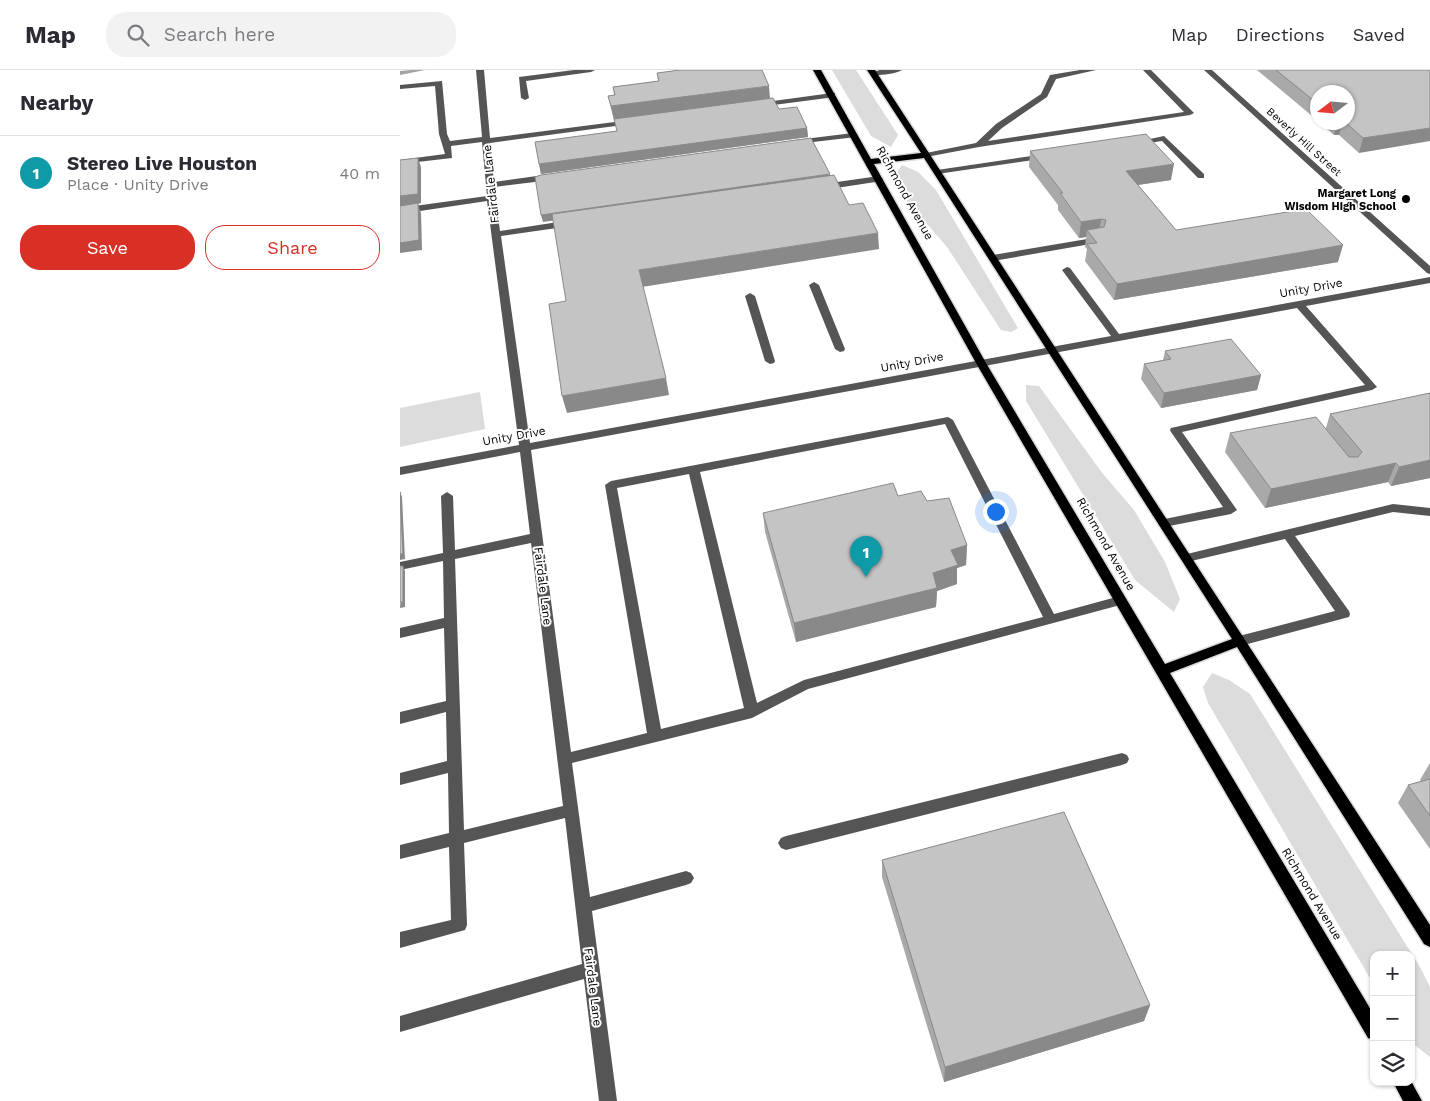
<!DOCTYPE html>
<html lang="en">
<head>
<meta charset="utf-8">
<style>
	body { margin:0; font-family:"Work Sans",sans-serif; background:#f2f2f3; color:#2b2b33 }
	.controls { position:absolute; right:15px; bottom:15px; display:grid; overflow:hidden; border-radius:10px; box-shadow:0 1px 4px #0004 }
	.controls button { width:45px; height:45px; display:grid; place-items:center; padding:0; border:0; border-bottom:1px solid #e1e1e2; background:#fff; color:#2b2b33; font:25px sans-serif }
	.compass { position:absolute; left:910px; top:15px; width:45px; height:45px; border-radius:50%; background:#fff; box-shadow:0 1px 4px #0004; rotate:254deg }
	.you { position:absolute; left:595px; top:441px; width:18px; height:18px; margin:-12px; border:4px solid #fff; border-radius:50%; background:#1a73e8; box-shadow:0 0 0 8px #1a73e833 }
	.badge { display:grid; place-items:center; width:32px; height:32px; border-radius:50%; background:#d93025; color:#fff; font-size:16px; font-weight:700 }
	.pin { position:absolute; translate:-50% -41px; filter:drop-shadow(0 1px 2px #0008) }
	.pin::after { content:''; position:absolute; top:26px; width:18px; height:15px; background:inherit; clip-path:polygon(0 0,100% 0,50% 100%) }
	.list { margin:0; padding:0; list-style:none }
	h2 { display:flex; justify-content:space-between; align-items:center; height:65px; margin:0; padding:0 20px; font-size:21px }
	h2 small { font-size:16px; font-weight:400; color:#7c7c81 }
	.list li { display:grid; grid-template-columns:32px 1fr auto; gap:15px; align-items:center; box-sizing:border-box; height:75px; padding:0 20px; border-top:1px solid #e1e1e2 }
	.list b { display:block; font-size:19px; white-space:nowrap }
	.list p { margin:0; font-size:16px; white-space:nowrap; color:#7c7c81 }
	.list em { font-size:16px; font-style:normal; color:#7c7c81 }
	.actions { display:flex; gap:10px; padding:15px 20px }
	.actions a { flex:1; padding:11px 0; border:1px solid #d93025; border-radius:20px; text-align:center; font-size:18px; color:#d93025 }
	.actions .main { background:#d93025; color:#fff }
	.icon { flex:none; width:28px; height:28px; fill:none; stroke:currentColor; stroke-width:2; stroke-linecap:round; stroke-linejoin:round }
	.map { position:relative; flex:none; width:1030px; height:1031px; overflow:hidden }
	header { display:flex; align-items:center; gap:30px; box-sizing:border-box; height:70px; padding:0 25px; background:#fff; border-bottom:1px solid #e1e1e2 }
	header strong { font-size:24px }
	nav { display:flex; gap:28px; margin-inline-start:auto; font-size:18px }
	.search { width:350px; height:45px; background:#f2f2f3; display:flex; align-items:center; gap:12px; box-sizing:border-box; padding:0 18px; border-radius:20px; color:#7c7c81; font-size:19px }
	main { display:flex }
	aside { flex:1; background:#fff }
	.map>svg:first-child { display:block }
	.green { fill:#dcdcdc }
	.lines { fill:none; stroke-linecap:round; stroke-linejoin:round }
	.stream { fill:#a3a3a3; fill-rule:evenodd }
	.major-casing { stroke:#dbdbdb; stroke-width:3 }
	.minor { fill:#555; fill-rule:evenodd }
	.major { fill:#000; fill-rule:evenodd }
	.wall { fill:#a9a9a9 }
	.shaded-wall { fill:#898989 }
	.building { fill:#c4c4c4; stroke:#898989 }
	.poi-dot { fill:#000; stroke:#fff; stroke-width:2 }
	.labels { text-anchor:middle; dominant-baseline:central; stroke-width:4; stroke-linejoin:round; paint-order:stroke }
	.far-street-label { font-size:11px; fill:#000; stroke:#fff }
	.far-poi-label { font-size:11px; font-weight:bold; fill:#000; stroke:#fff; text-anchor:end }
	.street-label { font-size:12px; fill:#000; stroke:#fff }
</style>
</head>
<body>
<header>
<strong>Map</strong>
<div class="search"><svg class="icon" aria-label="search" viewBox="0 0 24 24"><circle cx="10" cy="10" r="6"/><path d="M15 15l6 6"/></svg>Search here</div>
<nav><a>Map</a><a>Directions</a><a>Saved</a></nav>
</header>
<main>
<aside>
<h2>Nearby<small></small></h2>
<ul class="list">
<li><span class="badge" style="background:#0f9aa8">1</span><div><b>Stereo Live Houston</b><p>Place · Unity Drive</p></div><em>40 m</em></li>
</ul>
<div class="actions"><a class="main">Save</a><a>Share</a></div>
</aside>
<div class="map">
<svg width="1030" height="1031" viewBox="0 0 1030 1031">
	<rect width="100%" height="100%" fill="#fff"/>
	<path class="green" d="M432,0H456L498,65L491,77L471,66Z
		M502,95L518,102L536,120L618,258L611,262L601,260L547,177L500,123L497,102Z
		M626,315L639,316L703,404L734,440L765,492L780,529L774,542L735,510L626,331Z
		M80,322L85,359L0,377V338Z
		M812,603L829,610L850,624L1020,897L1030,917V987L1011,972V885H974V915L808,633L803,617Z"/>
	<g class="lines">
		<path class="stream" d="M11,0H25L0,5V1Z"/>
		<g class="major-casing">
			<path id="major" d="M413,0H421L471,89L521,83L467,0H475L1030,855V877L1024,874L837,577L770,603L974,945V970L968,968L576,293ZM524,88L832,569L765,594L586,293L474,94Z
				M1011,1011L1022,1031H1003L993,1012Z"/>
		</g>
		<path class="minor" d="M76,0H84L90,68L230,50L234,52L230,54L90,73L94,112L151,104L155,107L151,110L94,117L100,161L171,150L175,153L171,156L101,166L130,373L711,266L662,200L667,197L670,198L719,264L1030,207V213L906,236L977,317L972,320L782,362L837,440L831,444L764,457L760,456L758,453L760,450L823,437L771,362L770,360L771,358L965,315L897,238L131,380L171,682L247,663L205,415L211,411L548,347L553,350L654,544L720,526L724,528L726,531L724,534L408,619L352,648L172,693L190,827L286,801L291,803L294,808L291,813L286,815L192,841L217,1031H199L184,909L0,962V946L182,894L165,748L64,773L67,855L65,860L0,878V862L51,850L49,777L0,789V775L49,763L48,703L0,715V703L47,691L46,642L0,654V642L46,631L44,558L0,568V558L44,548L43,491L0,500V492L43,483L41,426L47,422L53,426L55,480L130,464L120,382L0,405V397L119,375L87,131L0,144V138L87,126L82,72L51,76L52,88L0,94V90L45,84L39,64L35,16L0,19V15L42,11L47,64L50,71L82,67ZM545,354L643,547L404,610L357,633L300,402ZM289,404L344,638L261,659L217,418ZM131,473L163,736L64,760L55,489Z
			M174,0H195L191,2L126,11L129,28L125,30L121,28L119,7Z
			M480,0H502C495,4 476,7 469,3Z
			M680,0H696L656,9L647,27L602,58L588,71L784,42L743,0H751L794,43L790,45L579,77L526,87L522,85L526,83L576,73L596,54L641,24L650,5Z
			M804,0H812L1030,196V204L1027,203Z
			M432,23H435V27L359,37L355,35L359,33Z
			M453,63L457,65L456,67L396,74L392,72L396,70Z
			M764,66L804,104V108H798L762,71L735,75L731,73Z
			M645,84H648V88L537,104L533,102L537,100Z
			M479,106L483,109L482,111L423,120L419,117L423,114Z
			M699,167L702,168V172L593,191L588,188L593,185Z
			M414,212L419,215L445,279L444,281L440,282L435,279L409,215Z
			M350,223L355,226L375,291L374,293L370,294L365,291L345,226Z
			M993,434L1030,438V446L993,442L895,466L949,541L950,544L949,547L840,576L835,575L833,571L835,567L935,541L885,469L787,492L781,488L787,484Z
			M722,683L727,685L729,689L727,693L722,695L386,780L381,778L378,773L381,768L386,766Z"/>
		<use href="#major" class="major"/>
	</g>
	<path class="wall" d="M857,0H1030L959,83L939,65H934L919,52H948L918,22V51Z
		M257,3L370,28L379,39L407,58L408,67L141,104L139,94L217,61L211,39L208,26L214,25L213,17L258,11Z
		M630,81L771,110L738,115L776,160L938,192L714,230L685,191L687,179L685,177L686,167L679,168L658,140V135L629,97Z
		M765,281L861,305L857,320L761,338L741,309L744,294L763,290Z
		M1030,323V408L991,416L988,412L865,438L825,382L830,363L926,358L930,344Z
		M498,426L527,431L567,475L566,495L557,498V514L537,521L536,537L396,572L365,462L363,443Z
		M1030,693V779L998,733L1008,715L1021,711L1020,710Z
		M482,790L750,935L744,951L544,1012L482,807Z"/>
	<path class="shaded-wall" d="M369,16L370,29L214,50L211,36Z
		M938,52H942L939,65H934Z
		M407,58L408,67L141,104L139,94Z
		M1030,58V71L959,83L963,68Z
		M18,88L21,97V133L18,134L21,143L22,180L0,183V126Z
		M774,94L771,110L724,117L726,101Z
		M430,104V111L143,152L141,145Z
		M701,149L699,165L687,160L686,167L679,168L681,152Z
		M478,163L479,179L242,217L239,200Z
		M943,175L938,192L714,230L717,214Z
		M861,305L857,320L761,338L764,323Z
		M266,308L269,325L167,343L162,326Z
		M1030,390V408L991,416L999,397Z
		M996,393L988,412L865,438L871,419Z
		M0,421L2,427L5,489L0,490Z
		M567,475L566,495L557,498V514L537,521L536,537L396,572L394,553L533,503L551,480Z
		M3,496L5,501V537L0,538Z
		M750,935L744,951L544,1012L545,997Z"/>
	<path class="building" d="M280,0H362L369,16L211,36L208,26L215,25L213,17L259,11L257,3Z
		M876,0H1030V58L963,68L945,52H948V22H918V34Z
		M373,28L379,39L397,37L407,58L139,94L135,72L217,61L214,49Z
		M746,64L774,94L726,101L776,160L906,139L943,175L717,214L687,174L697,173L687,160L704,157L706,150L701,149L681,152L660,123H663L630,81Z
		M411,68L430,104L141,145L135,107L141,105Z
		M18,88V124L0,126V90Z
		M434,105L449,135L463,133L478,163L239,200L266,308L162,326L149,234L166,231L152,144Z
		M18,133L19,170L0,173V136Z
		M831,269L861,305L764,323L744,294L771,289L765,281Z
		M1030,323V390L999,397L996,393L871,419L830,363L916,347L949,387H958L962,382L930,344Z
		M493,413L498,426L521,421L527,431L549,428L567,475L551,480L558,495L533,503L537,518L394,553L363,443Z
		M0,422L3,484H0Z
		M0,496H3V532H0Z
		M1030,709V746L1008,715Z
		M664,742L750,935L545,997L482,790Z"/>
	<circle class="poi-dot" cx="1006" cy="129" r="5"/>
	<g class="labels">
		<g class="far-street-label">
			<text transform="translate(904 72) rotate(42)">Beverly Hill Street</text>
		</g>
		<g class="far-poi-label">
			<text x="996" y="123">Margaret Long<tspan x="996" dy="13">Wisdom High School</tspan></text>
		</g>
		<g class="street-label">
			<text transform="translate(91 114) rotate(-96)">Fairdale Lane</text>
			<text transform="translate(505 123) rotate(61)">Richmond Avenue</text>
			<text transform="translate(911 218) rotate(-10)">Unity Drive</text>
			<text transform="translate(512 292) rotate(-11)">Unity Drive</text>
			<text transform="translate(114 366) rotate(-10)">Unity Drive</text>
			<text transform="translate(706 474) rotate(60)">Richmond Avenue</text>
			<text transform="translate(143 516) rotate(83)">Fairdale Lane</text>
			<text transform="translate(912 824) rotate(59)">Richmond Avenue</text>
			<text transform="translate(193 917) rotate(83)">Fairdale Lane</text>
		</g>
	</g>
</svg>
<div class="controls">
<button>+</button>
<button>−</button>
<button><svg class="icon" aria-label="layers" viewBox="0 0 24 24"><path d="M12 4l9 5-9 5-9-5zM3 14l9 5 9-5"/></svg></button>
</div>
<svg class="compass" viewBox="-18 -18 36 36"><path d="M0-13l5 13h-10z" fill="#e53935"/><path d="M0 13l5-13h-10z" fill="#7c7c81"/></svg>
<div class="you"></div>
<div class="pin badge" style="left:466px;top:507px;background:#0f9aa8">1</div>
</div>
</main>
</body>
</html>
